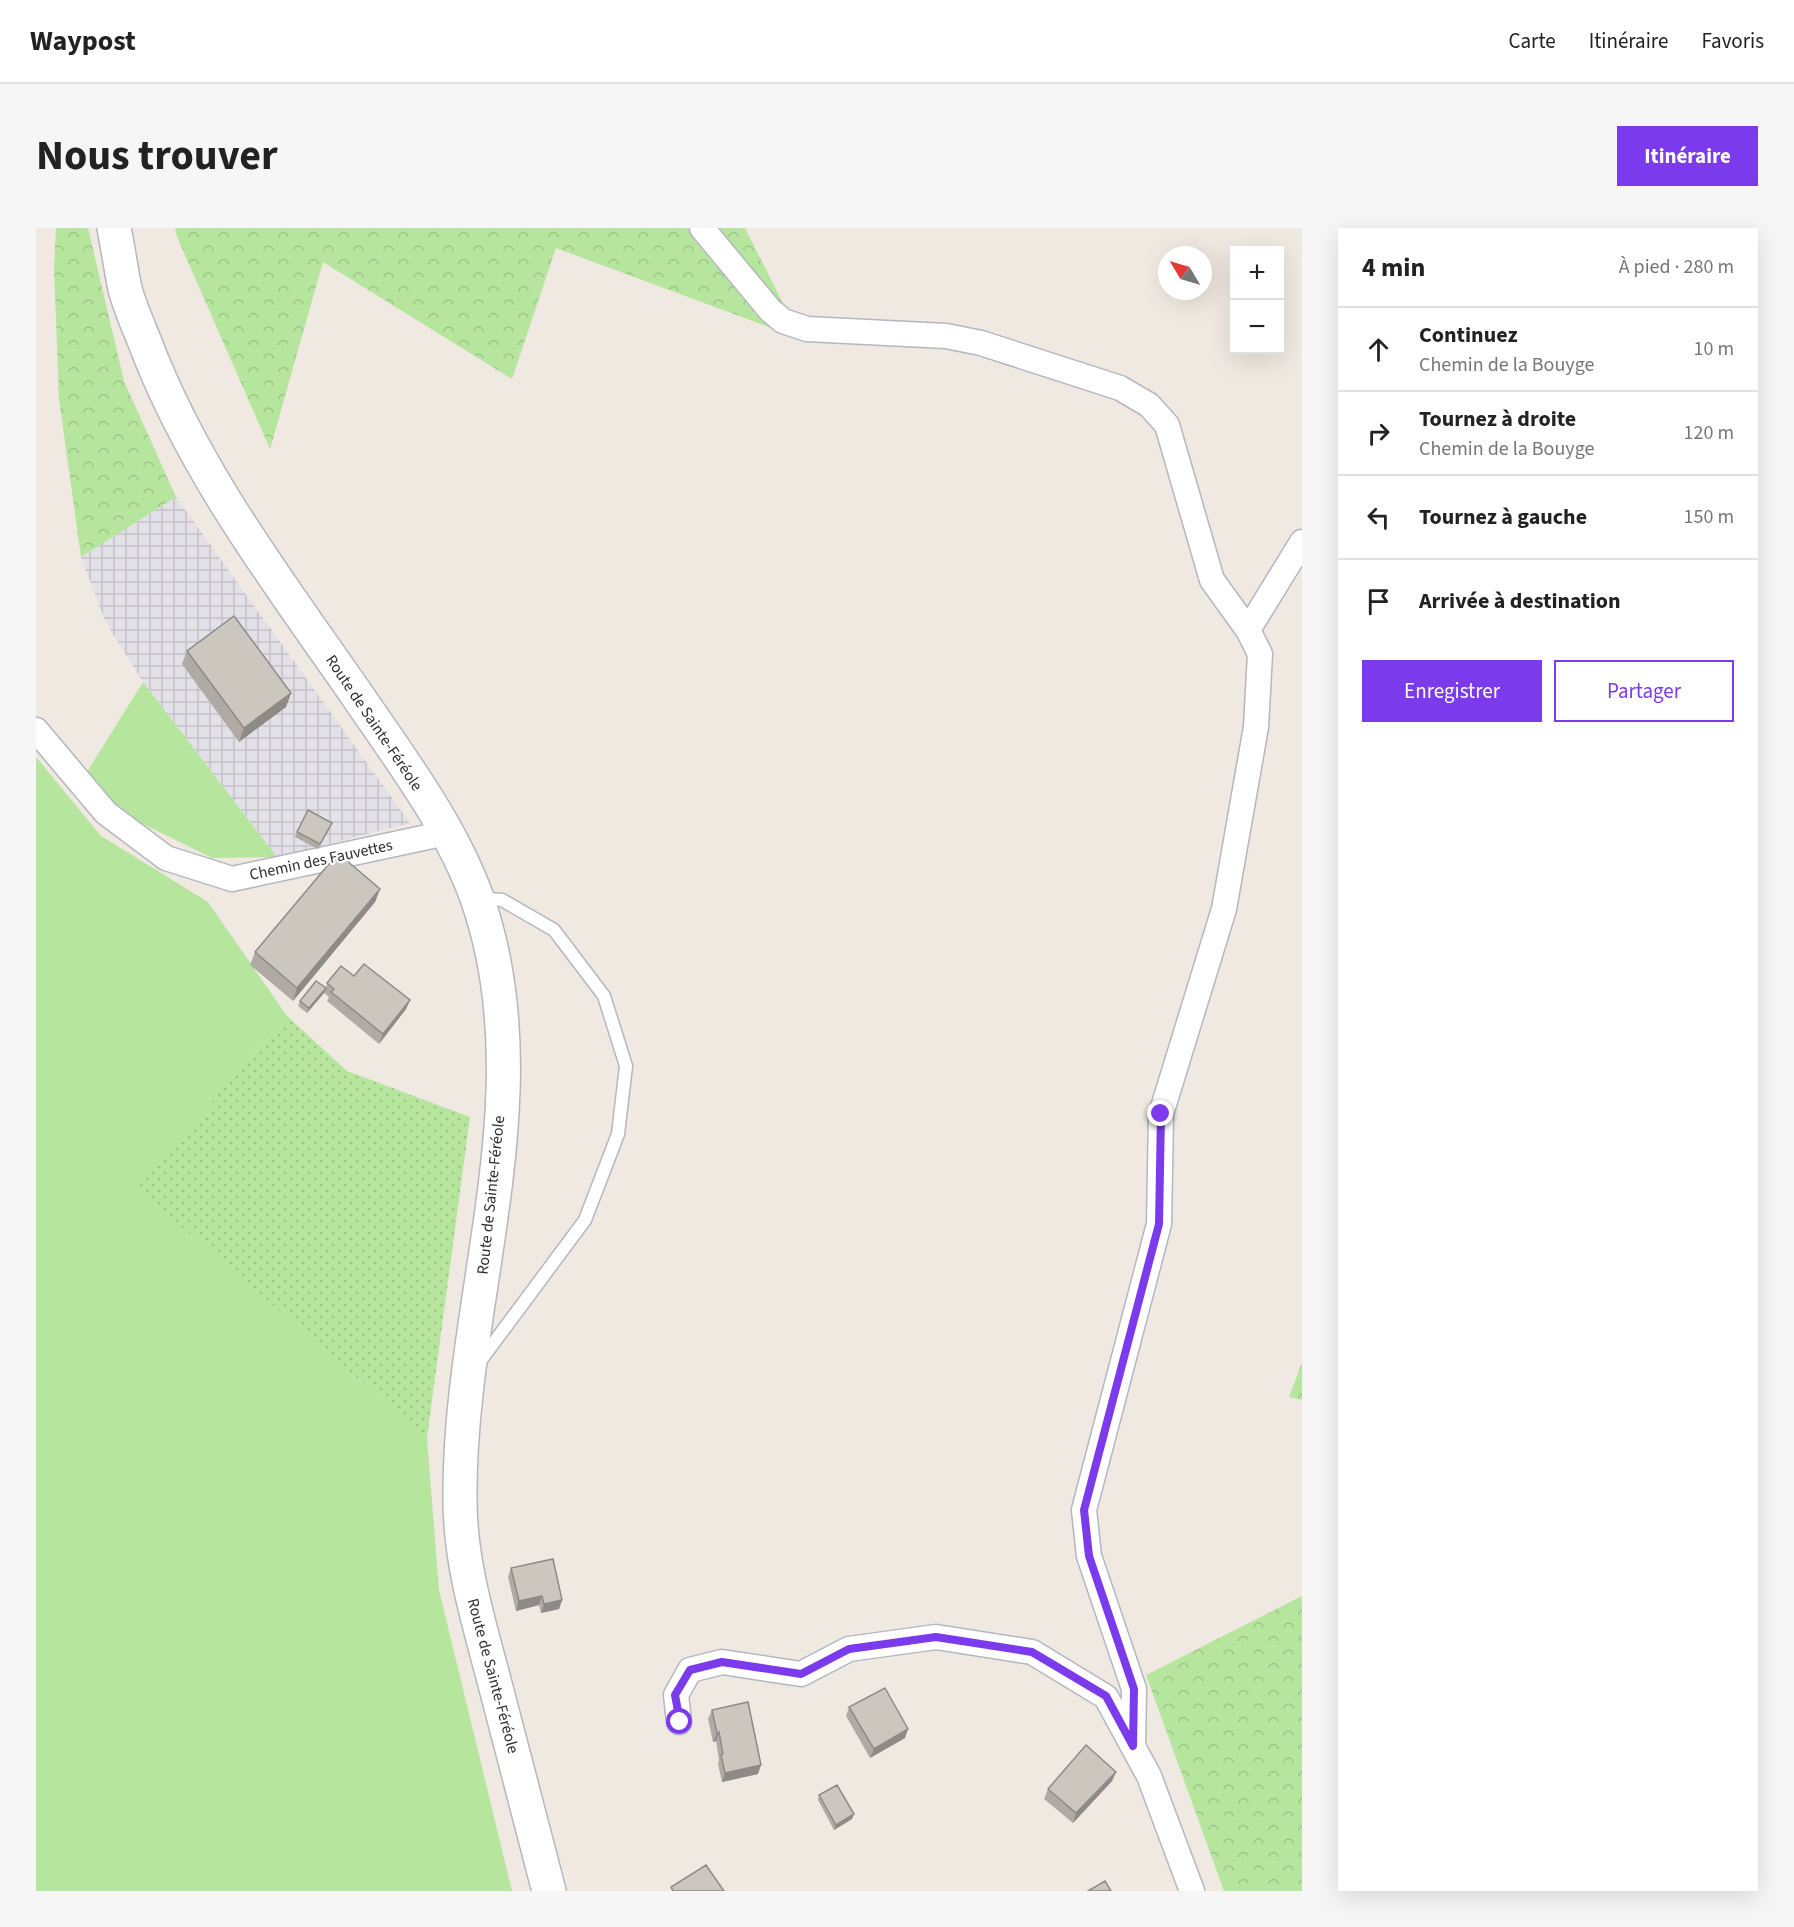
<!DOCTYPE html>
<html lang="fr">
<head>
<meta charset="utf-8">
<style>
	body { margin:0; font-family:"Source Sans 3",sans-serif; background:#f6f6f6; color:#222 }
	.controls { position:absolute; right:18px; top:18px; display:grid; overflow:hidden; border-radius:0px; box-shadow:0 6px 24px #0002 }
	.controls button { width:54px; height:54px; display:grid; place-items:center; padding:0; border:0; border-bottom:2px solid #e0e0e0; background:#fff; color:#222; font:30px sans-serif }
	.compass { position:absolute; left:1122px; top:18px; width:54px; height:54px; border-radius:50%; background:#fff; box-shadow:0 6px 24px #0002; rotate:308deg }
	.stop { position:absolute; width:18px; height:18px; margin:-14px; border:4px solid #7c3aed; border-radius:50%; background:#fff }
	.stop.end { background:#7c3aed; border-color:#fff; box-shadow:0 2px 6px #0008 }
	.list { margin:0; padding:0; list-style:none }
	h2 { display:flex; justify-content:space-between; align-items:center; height:78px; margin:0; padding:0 24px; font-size:26px }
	h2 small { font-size:20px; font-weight:400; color:#767676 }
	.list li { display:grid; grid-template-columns:39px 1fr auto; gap:18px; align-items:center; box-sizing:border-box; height:84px; padding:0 24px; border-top:2px solid #e0e0e0 }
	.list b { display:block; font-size:22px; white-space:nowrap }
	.list p { margin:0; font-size:20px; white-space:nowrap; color:#767676 }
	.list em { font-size:20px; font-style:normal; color:#767676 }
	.actions { display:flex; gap:12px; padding:18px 24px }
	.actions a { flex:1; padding:14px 0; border:2px solid #7c3aed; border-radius:0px; text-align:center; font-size:21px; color:#7c3aed }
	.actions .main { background:#7c3aed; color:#fff }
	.icon { flex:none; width:33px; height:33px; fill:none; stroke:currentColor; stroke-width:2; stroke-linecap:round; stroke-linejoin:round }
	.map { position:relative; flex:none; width:1266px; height:1663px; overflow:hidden; border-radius:0px }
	header { display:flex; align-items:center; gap:36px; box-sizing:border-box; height:84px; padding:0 30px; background:#fff; border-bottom:2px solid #e0e0e0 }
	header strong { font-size:28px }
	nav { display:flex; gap:33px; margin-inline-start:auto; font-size:21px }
	.intro { display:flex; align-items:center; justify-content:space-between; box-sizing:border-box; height:144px; padding:0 36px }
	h1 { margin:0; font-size:42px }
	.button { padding:15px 27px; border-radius:0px; background:#7c3aed; color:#fff; font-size:21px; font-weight:700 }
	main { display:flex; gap:36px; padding:0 36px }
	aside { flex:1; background:#fff; border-radius:0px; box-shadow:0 6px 24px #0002 }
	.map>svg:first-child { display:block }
	.industrial { fill:url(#industrial-grid) }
	.grass { fill:#b6e59e }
	.forest { fill:url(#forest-crowns) }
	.garden { fill:url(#garden-dots) }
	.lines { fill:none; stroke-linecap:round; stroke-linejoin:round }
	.service-casing { stroke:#b4b7c1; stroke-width:15 }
	.minor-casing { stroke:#b4b7c1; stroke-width:27 }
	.secondary-casing { stroke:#b4b7c1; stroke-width:36 }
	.service { stroke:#fff; stroke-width:12 }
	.minor { stroke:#fff; stroke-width:24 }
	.secondary { stroke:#fff; stroke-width:33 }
	.wall { fill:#afaba4 }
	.shaded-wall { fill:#8e8b86 }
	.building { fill:#cbc7bf; stroke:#8e8b86; stroke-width:1.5 }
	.route { stroke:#7c3aed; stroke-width:8 }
	.labels { text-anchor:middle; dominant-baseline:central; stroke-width:4.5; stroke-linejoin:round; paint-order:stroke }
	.street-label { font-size:16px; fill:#2e2e2e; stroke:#fff }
</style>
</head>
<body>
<header>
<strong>Waypost</strong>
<nav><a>Carte</a><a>Itinéraire</a><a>Favoris</a></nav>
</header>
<div class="intro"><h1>Nous trouver</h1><a class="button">Itinéraire</a></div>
<main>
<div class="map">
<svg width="1266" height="1663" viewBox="0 0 1266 1663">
	<defs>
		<pattern id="industrial-grid" width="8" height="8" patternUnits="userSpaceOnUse" patternTransform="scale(1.5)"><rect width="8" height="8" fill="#e3e1e8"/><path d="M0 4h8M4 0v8" fill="none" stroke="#c3c1c7"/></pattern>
		<pattern id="forest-crowns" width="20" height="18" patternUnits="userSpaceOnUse" patternTransform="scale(1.5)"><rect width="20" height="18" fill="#b6e59e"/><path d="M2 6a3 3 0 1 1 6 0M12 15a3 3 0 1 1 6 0" fill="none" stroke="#9dc588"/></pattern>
		<pattern id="garden-dots" width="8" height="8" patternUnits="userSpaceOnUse" patternTransform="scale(1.5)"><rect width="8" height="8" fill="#b6e59e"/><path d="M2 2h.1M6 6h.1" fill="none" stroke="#9dc588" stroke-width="1.8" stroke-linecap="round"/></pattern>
	</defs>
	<rect width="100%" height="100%" fill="#efe9e1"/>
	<path class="industrial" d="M140,269L374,595L241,629L107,454L69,393L45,329Z"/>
	<path class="grass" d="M107,454L241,629L176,630L87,586L49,547Z
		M0,529L65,608L172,674L251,788L102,960L391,1210L403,1362L476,1663H0Z"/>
	<path class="forest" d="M20,0H52L88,153L140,269L45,329L23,171L18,40Z
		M139,0H709L765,111L520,20L476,151L287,34L234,221L141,9Z
		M1266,1135V1172L1253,1169Z
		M1266,1368V1663H1188L1110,1447Z"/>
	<path class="garden" d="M251,788L311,843L434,889L391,1210L101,960Z"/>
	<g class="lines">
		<g class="service-casing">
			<path id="service" d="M442,670L466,672L518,702L568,768L590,838L582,906L549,992L442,1136"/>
		</g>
		<g class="minor-casing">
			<path id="minor" d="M666,0L734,82L747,93L771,101L910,108L945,115L1084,160L1113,177L1131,197L1176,352L1212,402L1224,426L1220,499L1188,681L1125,886L1123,996L1048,1282L1053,1328L1098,1461L1097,1518
				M1212,402L1266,314
				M0,502L70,585L130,630L196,651L410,605
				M643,1494L640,1467L654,1442L686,1434L765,1446L813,1421L900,1409L996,1424L1070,1469L1113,1548L1156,1663"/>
		</g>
		<g class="secondary-casing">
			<path id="secondary" d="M78,0C82,20 85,41 89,61C94,79 101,95 108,112C157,243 244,356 323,470C366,533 415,598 441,670C510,867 422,1072 424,1272C424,1335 443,1395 459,1456C477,1525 495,1594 513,1663"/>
		</g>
		<use href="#service" class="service"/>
		<use href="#minor" class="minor"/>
		<use href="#secondary" class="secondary"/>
	</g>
	<path class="wall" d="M151,423L255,465L250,479L203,514L146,436Z
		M294,600L282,621L259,609L261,604Z
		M344,661L339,674L257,773L214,737L219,724Z
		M318,748L374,772L370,781L343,816L291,773L293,769L288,765L271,785L262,778L264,773L290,760L291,755Z
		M475,1340L526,1372L523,1381L505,1385L503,1377L480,1383L472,1349Z
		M813,1479L869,1510L834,1530L810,1488Z
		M676,1482L722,1546L686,1554L682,1536L683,1532L680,1513L677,1514L672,1491Z
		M1080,1544L1076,1553L1037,1595L1008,1571L1012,1561Z
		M783,1567L816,1591L798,1602L782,1572Z"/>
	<path class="shaded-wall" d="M255,465L250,479L203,514L208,500Z
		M344,661L339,674L257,773L261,760Z
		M290,760L288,765L271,785L273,780Z
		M374,772L370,781L343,816L347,806Z
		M506,1368L503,1377L480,1383L483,1373Z
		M526,1372L523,1381L505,1385L508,1376Z
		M872,1501L869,1510L834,1530L838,1521Z
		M683,1504L680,1513L677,1514L681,1505Z
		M725,1537L722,1546L686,1554L689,1545Z
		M1080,1544L1076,1553L1037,1595L1040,1585Z
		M818,1586L816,1591L798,1602L800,1597Z"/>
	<path class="building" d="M198,388L255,465L208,500L151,423Z
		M272,582L296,595L284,616L261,604Z
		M302,625L344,661L261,760L219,724Z
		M328,736L374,772L347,806L295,764L298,761L291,755L305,738L318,748Z
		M280,753L290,760L273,780L264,773Z
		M517,1331L526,1372L508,1376L506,1368L483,1373L475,1340Z
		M849,1460L872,1501L838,1521L813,1479Z
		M712,1474L725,1537L689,1545L685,1527L687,1526L683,1504L681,1505L676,1482Z
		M1050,1517L1080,1544L1040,1585L1012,1561Z
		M801,1557L818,1586L800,1597L783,1567Z
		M670,1637L688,1663H637L635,1659Z
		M1069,1653L1075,1663H1052Z"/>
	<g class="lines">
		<path class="route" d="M644,1494L639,1467L654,1442L686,1434L765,1446L813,1421L900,1409L996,1424L1070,1468L1097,1518L1098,1461L1053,1328L1048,1282L1123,996L1125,886"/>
	</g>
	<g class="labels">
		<g class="street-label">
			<text transform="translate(338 495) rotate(56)">Route de Sainte-Féréole</text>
			<text transform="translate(285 632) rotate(-12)">Chemin des Fauvettes</text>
			<text transform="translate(455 967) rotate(-84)">Route de Sainte-Féréole</text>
			<text transform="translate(457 1448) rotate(75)">Route de Sainte-Féréole</text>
		</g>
	</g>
</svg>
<div class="controls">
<button>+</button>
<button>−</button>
</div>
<svg class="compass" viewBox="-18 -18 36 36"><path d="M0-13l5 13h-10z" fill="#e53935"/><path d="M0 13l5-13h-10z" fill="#767676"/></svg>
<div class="stop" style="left:644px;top:1494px"></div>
<div class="stop end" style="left:1125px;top:886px"></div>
</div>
<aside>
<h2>4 min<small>À pied · 280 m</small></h2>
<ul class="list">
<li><svg class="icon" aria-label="ahead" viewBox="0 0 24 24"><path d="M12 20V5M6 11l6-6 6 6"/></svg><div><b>Continuez</b><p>Chemin de la Bouyge</p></div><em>10 m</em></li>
<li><svg class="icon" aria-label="right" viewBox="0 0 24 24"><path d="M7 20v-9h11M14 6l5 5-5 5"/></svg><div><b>Tournez à droite</b><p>Chemin de la Bouyge</p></div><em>120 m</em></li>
<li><svg class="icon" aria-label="left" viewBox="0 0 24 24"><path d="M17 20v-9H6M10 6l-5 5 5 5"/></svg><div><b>Tournez à gauche</b></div><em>150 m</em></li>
<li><svg class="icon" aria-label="arrive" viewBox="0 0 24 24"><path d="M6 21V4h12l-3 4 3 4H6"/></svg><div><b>Arrivée à destination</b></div></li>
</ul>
<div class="actions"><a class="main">Enregistrer</a><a>Partager</a></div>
</aside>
</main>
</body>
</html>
